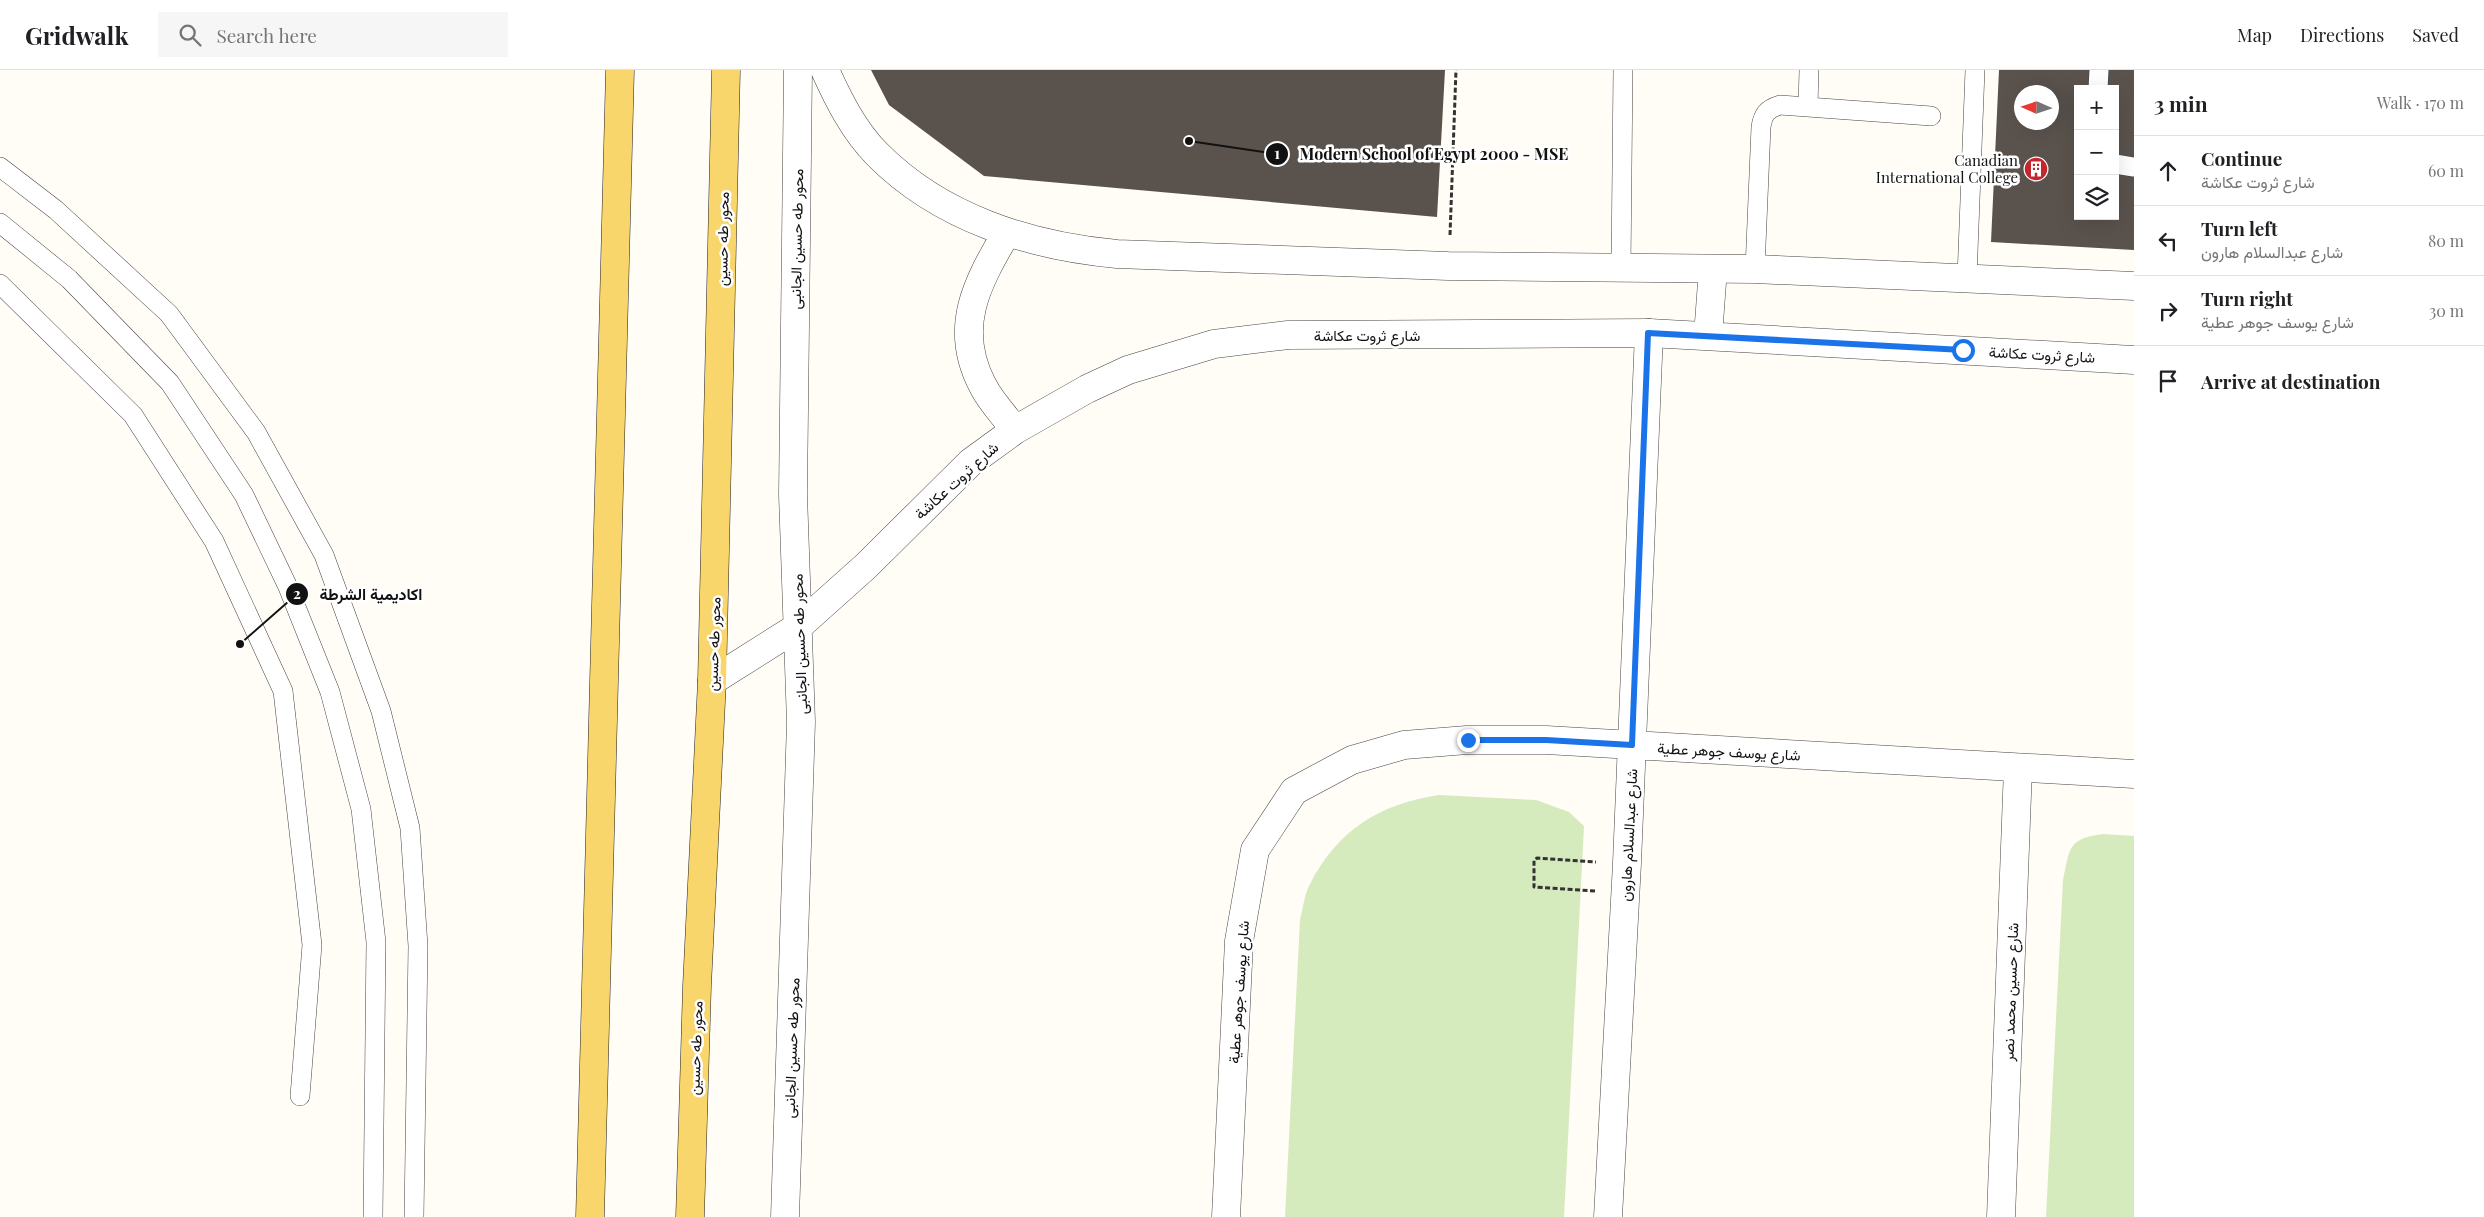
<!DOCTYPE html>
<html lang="en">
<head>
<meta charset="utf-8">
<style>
	body { margin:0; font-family:"Playfair Display",Vazirmatn,serif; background:#f6f6f6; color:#202124 }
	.controls { position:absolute; right:15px; top:15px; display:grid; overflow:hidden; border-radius:0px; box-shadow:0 5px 20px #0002 }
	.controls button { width:45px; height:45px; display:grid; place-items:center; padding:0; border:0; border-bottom:1px solid #e0e0e0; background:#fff; color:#202124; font:25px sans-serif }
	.compass { position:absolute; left:2014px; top:15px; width:45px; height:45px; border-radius:50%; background:#fff; box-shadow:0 5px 20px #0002; rotate:273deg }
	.stop { position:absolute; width:15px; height:15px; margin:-11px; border:4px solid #1a73e8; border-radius:50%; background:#fff }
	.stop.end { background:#1a73e8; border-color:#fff; box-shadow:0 1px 5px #0008 }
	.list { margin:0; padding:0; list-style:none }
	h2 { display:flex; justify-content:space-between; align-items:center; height:65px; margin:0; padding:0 20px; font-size:21px }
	h2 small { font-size:16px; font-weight:400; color:#757577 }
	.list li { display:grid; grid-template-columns:32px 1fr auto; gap:15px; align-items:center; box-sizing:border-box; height:70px; padding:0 20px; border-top:1px solid #e0e0e0 }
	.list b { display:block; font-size:19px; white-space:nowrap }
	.list p { margin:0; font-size:16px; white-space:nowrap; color:#757577 }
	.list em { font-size:16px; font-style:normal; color:#757577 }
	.icon { flex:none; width:28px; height:28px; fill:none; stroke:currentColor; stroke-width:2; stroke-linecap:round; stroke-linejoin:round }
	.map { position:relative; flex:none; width:2134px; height:1147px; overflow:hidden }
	header { display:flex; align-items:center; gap:30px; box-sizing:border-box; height:70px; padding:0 25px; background:#fff; border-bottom:1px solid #e0e0e0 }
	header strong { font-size:24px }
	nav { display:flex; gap:28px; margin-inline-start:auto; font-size:18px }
	.search { width:350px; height:45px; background:#f6f6f6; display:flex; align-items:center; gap:12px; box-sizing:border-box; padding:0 18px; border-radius:0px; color:#757577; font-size:19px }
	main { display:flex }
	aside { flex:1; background:#fff }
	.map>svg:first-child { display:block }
	.green { fill:#d5ebbd }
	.building { fill:#5a524d; fill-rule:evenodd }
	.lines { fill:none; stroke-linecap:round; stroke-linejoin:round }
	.service-casing { stroke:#444; stroke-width:20 }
	.minor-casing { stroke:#444; stroke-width:29 }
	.tertiary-casing { stroke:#444; stroke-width:29 }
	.primary-casing { stroke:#222; stroke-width:29 }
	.path { stroke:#333; stroke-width:3; stroke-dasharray:5 2.5; stroke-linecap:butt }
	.service { stroke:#fff; stroke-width:19 }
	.minor { stroke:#fff; stroke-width:28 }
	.tertiary { stroke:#fff; stroke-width:28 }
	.primary { stroke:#f9d66b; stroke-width:28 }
	.route { stroke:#1a73e8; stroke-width:6 }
	.labels { text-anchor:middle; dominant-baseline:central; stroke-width:5; stroke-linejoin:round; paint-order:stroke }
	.poi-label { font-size:15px; fill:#111; stroke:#fff; text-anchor:end }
	.street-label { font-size:15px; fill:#111; stroke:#fff }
	.leader { fill:none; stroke:#111; stroke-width:2 }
	.callout-dot { fill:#111; stroke:#fff; stroke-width:2 }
	.mark-label { font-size:15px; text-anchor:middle; font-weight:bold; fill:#fff }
	.callout-label { font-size:16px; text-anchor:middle; font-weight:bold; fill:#111; stroke:#fff; stroke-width:5; stroke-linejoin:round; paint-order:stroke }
</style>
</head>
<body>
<header>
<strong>Gridwalk</strong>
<div class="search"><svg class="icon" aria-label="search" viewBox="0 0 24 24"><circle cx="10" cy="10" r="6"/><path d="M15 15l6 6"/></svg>Search here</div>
<nav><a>Map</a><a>Directions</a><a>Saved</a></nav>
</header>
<main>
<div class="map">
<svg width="2134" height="1147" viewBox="0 0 2134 1147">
	<rect width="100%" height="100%" fill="#fffdf5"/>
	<path class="green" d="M1439,725L1536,730L1569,742L1584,756L1564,1147H1285L1300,850C1303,839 1304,826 1309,816C1337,760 1379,734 1439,725Z
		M2103,764L2134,766V1147H2046L2063,810C2070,778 2067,769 2103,764Z"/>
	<path class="building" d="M871,0H1445L1437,147L984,106L889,35Z
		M1999,0H2134V180L1991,172ZM2078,19H2115V146H2078ZM2022,22H2052V52H2022Z"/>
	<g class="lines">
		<g class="service-casing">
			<path id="service" d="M2098,19L2099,0
				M1808,36L1809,0
				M2115,94L2134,97
				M0,97L56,140L169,244L256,362L324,485L381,641L410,758L418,876L414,1147
				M0,153L69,209L170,313L244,425L288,517L330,622L361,739L376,872L373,1147
				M1621,198L1623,0
				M1755,199L1761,57C1763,44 1767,39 1780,35L1931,46
				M1967,208L1975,0
				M0,214L133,345L214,471L283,621L312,875L300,1026"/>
		</g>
		<g class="minor-casing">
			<path id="minor" d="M1226,1147L1239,871L1255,780L1294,721L1352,690L1404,675L1467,670H1546L2134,704
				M1608,1147L1627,793L1649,263
				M2001,1147L2018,698"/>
		</g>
		<g class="tertiary-casing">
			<path id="tertiary" d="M825,0C838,29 854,61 877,84C940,148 1030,176 1117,184L1448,196L1755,199L2134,216
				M1007,162C977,213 952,258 983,316C991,332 1005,346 1015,360
				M1708,266L1713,199
				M712,611L799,556L866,496L971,392L1015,360L1087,319L1128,300L1214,274L1288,265L1649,263L2134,290
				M785,1147L801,652L793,425L798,0"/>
		</g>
		<g class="primary-casing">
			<path id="primary" d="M590,1147L620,0
				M690,1147L697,916L712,611L726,0"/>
		</g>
		<path class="path" d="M1450,165L1456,0
			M1595,821L1534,817V790L1537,788L1596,792"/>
		<use href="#service" class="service"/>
		<use href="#minor" class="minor"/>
		<use href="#tertiary" class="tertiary"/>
		<use href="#primary" class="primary"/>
	</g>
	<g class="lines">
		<path class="route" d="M1468,670H1546L1632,675L1648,263L1963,280"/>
	</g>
	<defs>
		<g id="building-disc" transform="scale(1.25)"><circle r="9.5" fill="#c4262e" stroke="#fff"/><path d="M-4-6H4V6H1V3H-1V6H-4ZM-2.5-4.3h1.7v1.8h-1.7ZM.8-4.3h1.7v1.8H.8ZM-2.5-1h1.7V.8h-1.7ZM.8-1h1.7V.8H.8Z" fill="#fff"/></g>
	</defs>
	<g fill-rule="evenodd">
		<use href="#building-disc" x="2036" y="99"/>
	</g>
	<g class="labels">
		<g class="poi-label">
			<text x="2018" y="90">Canadian<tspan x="2018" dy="17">International College</tspan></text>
		</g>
		<g class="street-label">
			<text transform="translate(722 169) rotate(-89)">محور طه حسين</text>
			<text transform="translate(796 169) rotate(-89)">محور طه حسين الجانبى</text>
			<text x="1367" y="265">شارع ثروت عكاشة</text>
			<text transform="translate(2042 284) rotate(3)">شارع ثروت عكاشة</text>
			<text transform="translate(956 410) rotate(-42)">شارع ثروت عكاشة</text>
			<text transform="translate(713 574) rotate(-88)">محور طه حسين</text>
			<text transform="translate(799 574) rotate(-92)">محور طه حسين الجانبى</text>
			<text transform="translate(1729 681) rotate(3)">شارع يوسف جوهر عطية</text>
			<text transform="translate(1628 765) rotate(-87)">شارع عبدالسلام هارون</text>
			<text transform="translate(1238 922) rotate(-86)">شارع يوسف جوهر عطية</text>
			<text transform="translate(2010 922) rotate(-88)">شارع حسين محمد نصر</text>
			<text transform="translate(695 978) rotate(-88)">محور طه حسين</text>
			<text transform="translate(791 978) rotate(-88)">محور طه حسين الجانبى</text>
		</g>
	</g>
	<path class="leader" d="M1189 71L1277 84M240 574L297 524"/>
	<g class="callout-dot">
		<circle cx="1189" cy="71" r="5"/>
		<circle cx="240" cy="574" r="5"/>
		<circle cx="1277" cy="84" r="12"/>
		<circle cx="297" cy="524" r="12"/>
	</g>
	<g class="mark-label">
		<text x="1277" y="89">1</text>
		<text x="297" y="529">2</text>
	</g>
	<g class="callout-label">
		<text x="1434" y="90">Modern School of Egypt 2000 - MSE</text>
		<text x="371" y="530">اكاديمية الشرطة</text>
	</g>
</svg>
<div class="controls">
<button>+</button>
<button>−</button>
<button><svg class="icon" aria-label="layers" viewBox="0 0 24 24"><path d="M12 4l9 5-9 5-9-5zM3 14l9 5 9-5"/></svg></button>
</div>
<svg class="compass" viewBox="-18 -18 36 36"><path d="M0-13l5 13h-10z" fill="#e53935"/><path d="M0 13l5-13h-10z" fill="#757577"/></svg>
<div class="stop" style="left:1963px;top:280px"></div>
<div class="stop end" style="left:1468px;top:670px"></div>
</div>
<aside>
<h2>3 min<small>Walk · 170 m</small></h2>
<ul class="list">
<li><svg class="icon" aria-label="ahead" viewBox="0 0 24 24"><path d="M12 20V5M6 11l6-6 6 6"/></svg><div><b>Continue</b><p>شارع ثروت عكاشة</p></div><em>60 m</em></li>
<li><svg class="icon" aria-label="left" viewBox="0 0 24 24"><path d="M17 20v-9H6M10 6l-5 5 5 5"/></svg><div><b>Turn left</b><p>شارع عبدالسلام هارون</p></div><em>80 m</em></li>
<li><svg class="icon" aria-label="right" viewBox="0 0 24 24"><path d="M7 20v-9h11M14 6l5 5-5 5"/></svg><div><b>Turn right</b><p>شارع يوسف جوهر عطية</p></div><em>30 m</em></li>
<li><svg class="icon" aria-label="arrive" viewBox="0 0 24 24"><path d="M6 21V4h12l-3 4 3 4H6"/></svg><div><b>Arrive at destination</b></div></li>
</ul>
</aside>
</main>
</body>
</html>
